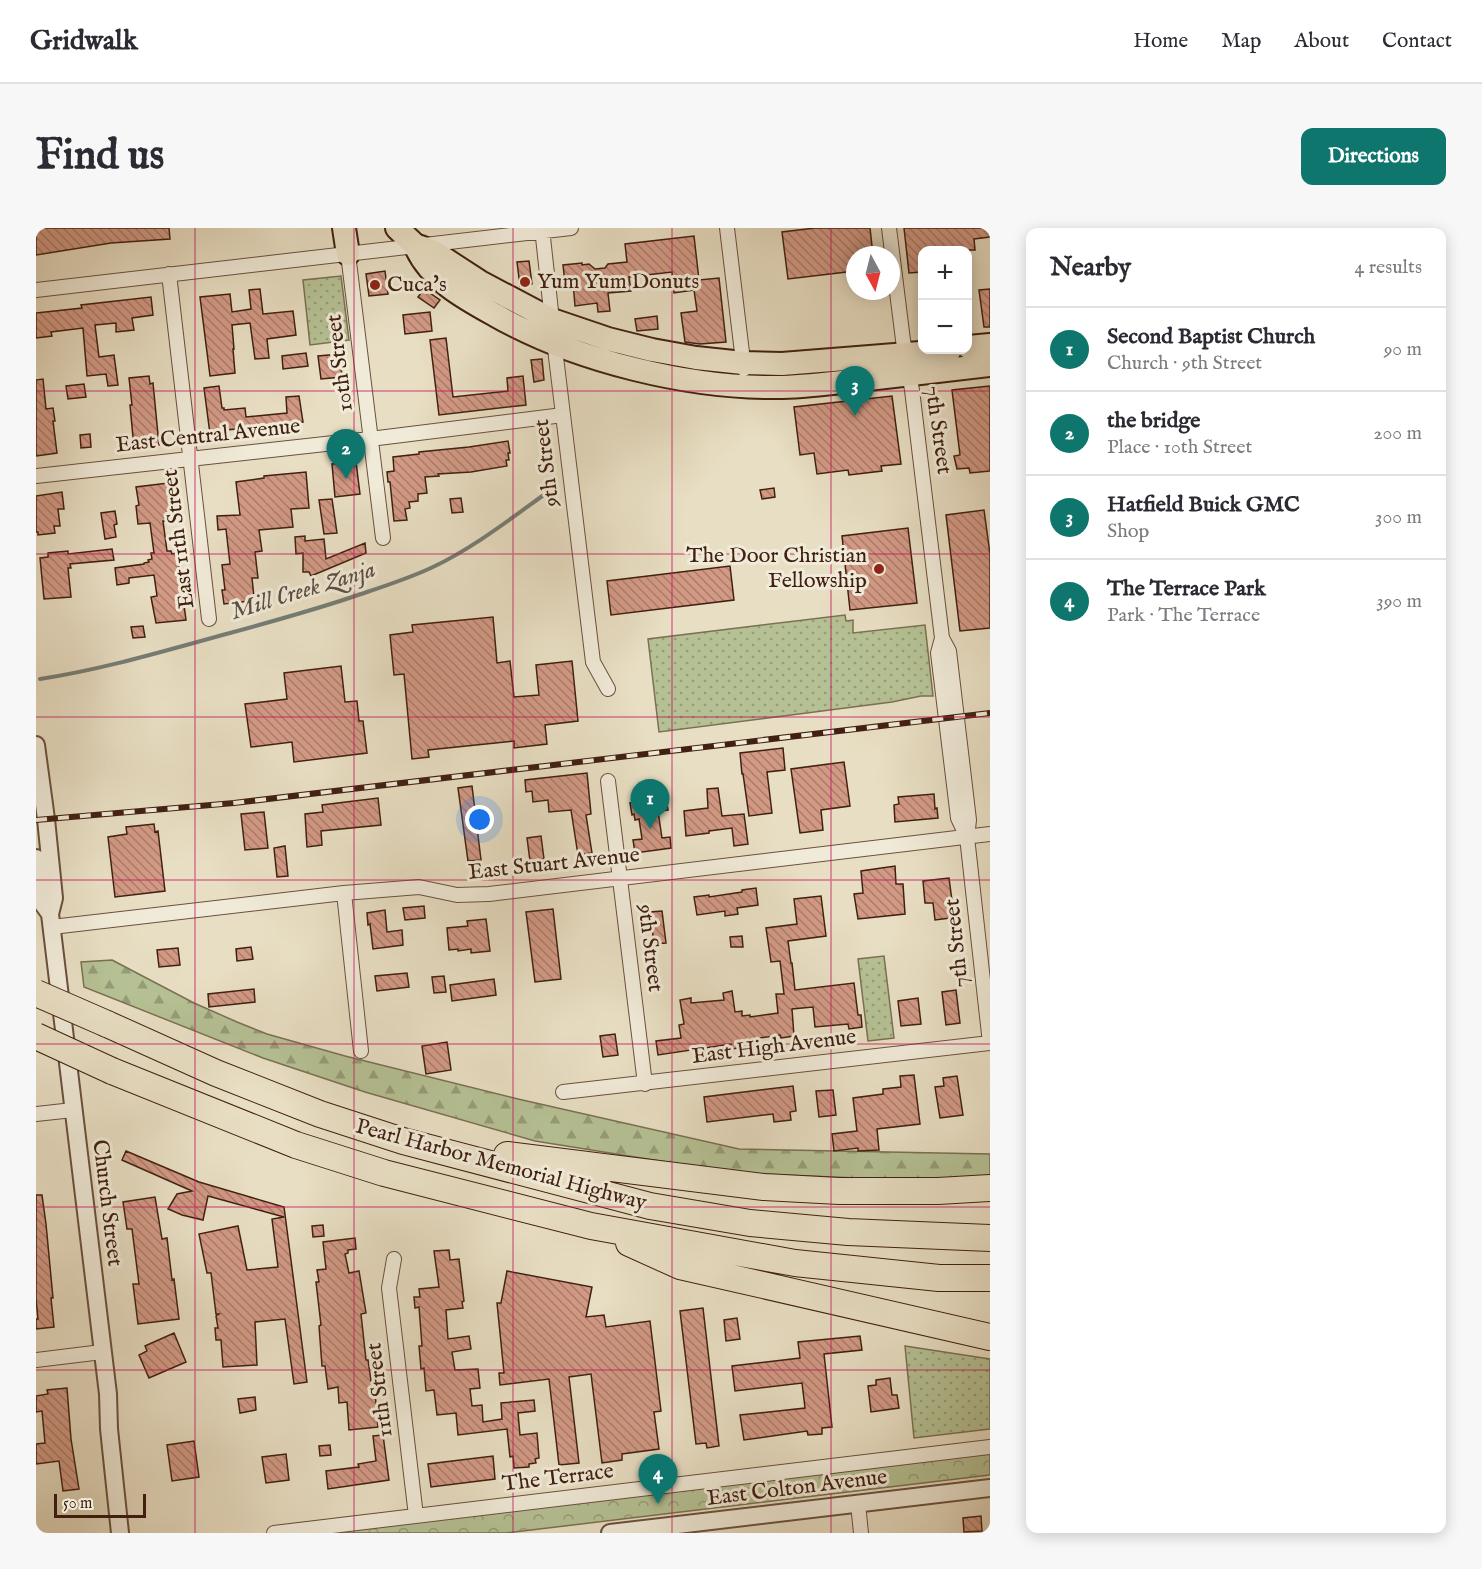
<!DOCTYPE html>
<html lang="en">
<head>
<meta charset="utf-8">
<style>
	body { margin:0; font-family:"IM FELL English",serif; background:#f7f7f7; color:#2b2b33 }
	.controls { position:absolute; right:18px; top:18px; display:grid; overflow:hidden; border-radius:12px; box-shadow:0 3px 15px #0003 }
	.controls button { width:54px; height:54px; display:grid; place-items:center; padding:0; border:0; border-bottom:2px solid #e1e1e2; background:#fff; color:#2b2b33; font:30px sans-serif }
	.compass { position:absolute; left:810px; top:18px; width:54px; height:54px; border-radius:50%; background:#fff; box-shadow:0 3px 15px #0003; rotate:173deg }
	.scale { position:absolute; left:18px; bottom:15px; width:92px; box-sizing:border-box; padding-left:6px; border:3px solid #412011; border-top:0; font-size:16px; line-height:21px; white-space:nowrap; color:#412011; -webkit-text-stroke:4px #f0ead8; paint-order:stroke }
	.you { position:absolute; left:444px; top:592px; width:21px; height:21px; margin:-15px; border:4px solid #fff; border-radius:50%; background:#1a73e8; box-shadow:0 0 0 9px #1a73e833 }
	.badge { display:grid; place-items:center; width:39px; height:39px; border-radius:50%; background:#0f766e; color:#fff; font-size:20px; font-weight:700 }
	.pin { position:absolute; translate:-50% -50px; filter:drop-shadow(0 2px 3px #0008) }
	.pin::after { content:''; position:absolute; top:32px; width:21px; height:18px; background:inherit; clip-path:polygon(0 0,100% 0,50% 100%) }
	.list { margin:0; padding:0; list-style:none }
	h2 { display:flex; justify-content:space-between; align-items:center; height:78px; margin:0; padding:0 24px; font-size:26px }
	h2 small { font-size:20px; font-weight:400; color:#7c7c81 }
	.list li { display:grid; grid-template-columns:39px 1fr auto; gap:18px; align-items:center; box-sizing:border-box; height:84px; padding:0 24px; border-top:2px solid #e1e1e2 }
	.list b { display:block; font-size:22px; white-space:nowrap }
	.list p { margin:0; font-size:20px; white-space:nowrap; color:#7c7c81 }
	.list em { font-size:20px; font-style:normal; color:#7c7c81 }
	.map { position:relative; flex:none; width:954px; height:1305px; overflow:hidden; border-radius:12px }
	header { display:flex; align-items:center; gap:36px; box-sizing:border-box; height:84px; padding:0 30px; background:#fff; border-bottom:2px solid #e1e1e2 }
	header strong { font-size:28px }
	nav { display:flex; gap:33px; margin-inline-start:auto; font-size:21px }
	.intro { display:flex; align-items:center; justify-content:space-between; box-sizing:border-box; height:144px; padding:0 36px }
	h1 { margin:0; font-size:42px }
	.button { padding:15px 27px; border-radius:12px; background:#0f766e; color:#fff; font-size:21px; font-weight:700 }
	main { display:flex; gap:36px; padding:0 36px }
	aside { flex:1; background:#fff; border-radius:12px; box-shadow:0 3px 15px #0003 }
	.map>svg:first-child { display:block }
	.grass { fill:url(#grass-dots); stroke:#7b7052; stroke-width:1.5 }
	.forest { fill:url(#forest-firs); stroke:#7b7052; stroke-width:1.5 }
	.park { fill:url(#park-crowns); stroke:#7b7052; stroke-width:1.5 }
	.lines { fill:none; stroke-linecap:round; stroke-linejoin:round }
	.stream { stroke:#757d75; stroke-width:4 }
	.building { fill:url(#building-back-hatch); stroke:#412011; stroke-width:1.5 }
	.minor-casing { stroke:#6b503e; stroke-width:16 }
	.tertiary-casing { stroke:#6b503e; stroke-width:20 }
	.primary-casing { stroke:#412011; stroke-width:26 }
	.motorway-casing { stroke:#412011; stroke-width:28 }
	.minor { stroke:#f0ead8; stroke-width:14 }
	.tertiary { stroke:#f0ead8; stroke-width:16 }
	.primary { stroke:#e8dec3; stroke-width:22 }
	.motorway { stroke:#e8dec3; stroke-width:26 }
	.rail-casing { stroke:#412011; stroke-width:6 }
	.rail { stroke:#f0ead8; stroke-width:4; stroke-dasharray:11; stroke-linecap:butt }
	.motorway-bridge-casing { stroke:#412011; stroke-width:28; stroke-linecap:butt }
	.motorway-bridge { stroke:#e8dec3; stroke-width:26 }
	.grid { fill:none; stroke:#c2185b; stroke-width:1.5; stroke-opacity:0.55 }
	.poi-dot { fill:#8f2418; stroke:#f0ead8; stroke-width:2 }
	.labels { text-anchor:middle; dominant-baseline:central; stroke-width:6; stroke-linejoin:round; paint-order:stroke }
	.poi-label { font-size:22px; fill:#412011; stroke:#f0ead8; text-anchor:start }
	.street-label { font-size:22px; fill:#412011; stroke:#f0ead8 }
	.water-label { font-size:24px; font-style:italic; fill:#5b4e43; stroke:#f0ead8 }
</style>
</head>
<body>
<header>
<strong>Gridwalk</strong>
<nav><a>Home</a><a>Map</a><a>About</a><a>Contact</a></nav>
</header>
<div class="intro"><h1>Find us</h1><a class="button">Directions</a></div>
<main>
<div class="map">
<svg width="954" height="1305" viewBox="0 0 954 1305">
	<defs>
		<pattern id="grass-dots" width="8" height="8" patternUnits="userSpaceOnUse" patternTransform="scale(1.5)"><rect width="8" height="8" fill="#b5c194"/><path d="M2 2h.1M6 6h.1" fill="none" stroke="#959c77" stroke-width="1.8" stroke-linecap="round"/></pattern>
		<pattern id="forest-firs" width="22" height="20" patternUnits="userSpaceOnUse" patternTransform="scale(1.5)"><rect width="22" height="20" fill="#b5c194"/><path d="M5 1l3.5 6h-7zM16 11l3.5 6h-7z" fill="#959c77"/></pattern>
		<pattern id="park-crowns" width="20" height="18" patternUnits="userSpaceOnUse" patternTransform="scale(1.5)"><rect width="20" height="18" fill="#b5c194"/><path d="M2 6a3 3 0 1 1 6 0M12 15a3 3 0 1 1 6 0" fill="none" stroke="#959c77"/></pattern>
		<pattern id="building-back-hatch" width="6" height="6" patternUnits="userSpaceOnUse" patternTransform="scale(1.5)"><rect width="6" height="6" fill="#d29985"/><path d="M-1 5l2 2M0 0l6 6M5-1l2 2" fill="none" stroke="#ac7c6b"/></pattern>
	</defs>
	<rect width="100%" height="100%" fill="#e8dec3"/>
	<filter id="stains"><feTurbulence type="fractalNoise" baseFrequency=".00333" numOctaves="4"/><feColorMatrix values="0 0 0 0 .2 0 0 0 0 .09 0 0 0 0 .02 0 0 0 .5 -.17"/></filter>
	<radialGradient id="worn" r=".72"><stop offset=".6" stop-color="#630" stop-opacity="0"/><stop offset="1" stop-color="#630" stop-opacity=".3"/></radialGradient>
	<path class="grass" d="M305,48L313,112L274,117L267,52Z
		M809,387L810,393L817,392V405L889,397L897,468H885L856,474L623,504L612,411Z
		M848,728L858,810L832,813L822,731Z
		M869,1118L954,1131V1201L878,1210Z"/>
	<path class="forest" d="M76,732L158,775L201,794L231,806L309,828L482,871L703,921L954,926V950L910,952L822,950L699,945L499,913L329,864L227,830L48,759L45,734Z"/>
	<path class="park" d="M954,1225V1247L470,1305H293Z"/>
	<g class="lines">
		<path class="stream" d="M4,451C69,441 131,422 194,405C238,393 282,381 325,366C349,358 374,350 397,339C441,318 479,287 519,259"/>
	</g>
	<path class="building" d="M0,0H133L134,11L75,15L0,27Z
		M779,0H834L837,27H819V43L752,51L746,4Z
		M868,0H954V9L938,11L939,22H886V44L873,45Z
		M658,8L663,52L683,50L690,114L664,116L649,114L645,85L661,83L658,62L638,65L636,44L593,49L595,63L572,65L574,83L562,84L561,75L539,78L537,54L529,55L527,37L546,35V37L553,36L559,41L569,40L572,36L591,34L589,16Z
		M493,33L496,56L484,58L481,34Z
		M349,43L352,66L333,68L330,46Z
		M224,61L227,86L257,83L260,107L231,111L233,130L219,131L214,95L196,97L198,121H197L199,145L174,148L164,69L194,66L196,84L215,81L213,62Z
		M388,61L404,72L398,80L382,69Z
		M954,61V99H948L943,62Z
		M115,69L117,87L96,90L98,102L80,104V95L59,97L63,129L78,127L82,157L72,158L70,146L51,148L47,100L15,104L16,108L0,110V85L46,80L45,77Z
		M394,84L396,103L369,106L367,87Z
		M621,88L622,101L601,103L599,91Z
		M410,110L417,169L472,163L471,150L487,148L490,177L403,187L394,112Z
		M270,125L272,138L247,141L246,128Z
		M304,126L306,149L285,151L282,128Z
		M506,131L508,152L498,154L495,132Z
		M113,148L114,156L117,155L123,217L98,220L94,177H96L93,150Z
		M7,151L10,181L17,180L19,193H17L21,225L0,228V152Z
		M48,156L50,169L32,171L30,158Z
		M183,158L186,180H188V182L209,180L210,189L251,185L250,169L263,168L267,194L241,196V198L189,202L190,204L174,206L168,160Z
		M954,158V243L934,245L933,240L921,241L918,228L924,227L916,162Z
		M856,168L865,236L845,238L846,243L813,247L812,242L781,246L778,225L764,227L758,179Z
		M54,206L55,219L45,220L44,207Z
		M472,213L474,225H472L473,232H470L471,238L435,244L402,246L403,248L389,249L391,265L382,266V273L373,274L374,280L369,281L371,292L358,293L354,254H352L351,244L358,243L357,229L383,226V224L433,219Z
		M320,234L324,266L299,269L296,236Z
		M270,244L273,280L255,281L257,299L223,302L226,323L219,324L222,350H216L218,369L213,370V373L188,376L186,362H189L186,337L194,336L190,301L182,302L181,288L204,287L200,254L228,250V248Z
		M132,255L136,288L131,289V293H127L131,323H135L136,326L141,325L150,392L120,395L115,369L121,368L118,347L93,350V355L81,357L79,340L108,336V335L113,334L112,332L116,331L115,325H118L114,295L102,296L100,278L103,277L100,259Z
		M738,260L739,269L726,271L724,262Z
		M26,264L28,281H22L24,298H18L19,305L2,307V304H0V268Z
		M425,270L427,284L416,285L414,271Z
		M296,271L301,305L288,306L283,272Z
		M948,282L954,326V400L924,403L910,287Z
		M79,283L81,296L78,297L80,309L69,311L65,285Z
		M872,300L881,375L814,382L806,308Z
		M269,308V313L288,311L290,331L329,315L330,325L275,348L273,344H267V325L260,326L259,309Z
		M76,321L78,332L34,336L35,340H32L35,369L8,371L4,330L12,329V325L32,323V326Z
		M694,338L698,372L575,387L571,353Z
		M457,389L461,435L474,433L478,469L503,467L500,437L536,433L542,493L509,497L511,516L478,520V513L392,522L393,529L376,531L368,446L358,447L354,407L377,404L376,397Z
		M107,398L109,409L97,410L95,399Z
		M305,438L309,474L321,473L323,493H327L331,525L258,534L256,514L215,519L209,476L251,471L248,445Z
		M747,520L749,542L731,544L736,585L713,588L707,546H706L704,525Z
		M808,534L814,578L785,582L787,602L764,605L755,541Z
		M551,545L555,586L550,587L556,625L542,627L535,582L513,584L512,572L497,574L496,563L490,564L489,552Z
		M436,558L445,632L432,633L422,560Z
		M682,560L686,588L708,586L712,616L698,618L696,600L673,603V605L650,608L648,583L672,580L671,561Z
		M898,566L899,581L901,580L902,590L859,594L858,577L863,576L862,569Z
		M342,570L345,597L285,603L286,617L271,619L269,586L287,584L286,577Z
		M630,570L632,582L622,583L626,610L634,609L635,620L599,625L597,612L606,611L603,591L599,592L598,586L596,587L594,575Z
		M228,584L232,620L209,622L205,586Z
		M118,596L119,604L122,603L129,663L79,669L72,609L91,606L90,599Z
		M505,608L508,631L494,633L491,610Z
		M249,618L252,648L241,649L238,620Z
		M859,638L860,656H867L869,686L822,691L818,666L827,665L825,643Z
		M913,650L917,680H913L914,690L899,692L897,675H889L887,653Z
		M720,660L722,677L701,680L702,686L689,688V683L661,687L658,669L673,667V669L706,664V662Z
		M785,668L790,708L752,713L755,735H756L759,762L818,755L822,787H825L826,799L813,801L812,796L779,799L777,779L756,781L758,808L745,810L744,807L710,812L711,819L695,821V816L622,827L620,813L645,810L643,797L648,796L644,772L655,770V775L688,772L687,765L696,763L699,784L706,783V788L714,787V789L742,785L740,766H748L744,733L735,734L730,700L761,696L758,671Z
		M388,678L389,690L369,692L367,680Z
		M517,681L525,751L499,754L490,684Z
		M349,682L351,704L366,702L367,717L337,721L334,696L332,697L331,685Z
		M626,683L630,715L618,716L614,684Z
		M450,691L454,723L435,725V721L422,723V721L413,722L411,700L432,698L431,693Z
		M706,708L707,719H695L694,709Z
		M215,719L217,731L201,733L200,721Z
		M142,720L144,737L123,739L121,722Z
		M371,745L373,759L341,763L339,748Z
		M408,748L410,764L398,765L396,749Z
		M458,751L460,767L416,773L414,757Z
		M218,761L219,774L173,779L172,766Z
		M920,762L924,795L910,797L906,764Z
		M882,770L885,796L865,798L862,773Z
		M579,806L582,827L567,829L564,808Z
		M411,814L415,842L390,846L386,818Z
		M878,847L884,896L841,901L843,922L822,923V920L798,923L796,906L821,903L817,870L847,866V861L865,859L864,848Z
		M921,848L927,887L904,890L899,859L908,858L907,850Z
		M757,858L760,883L754,884L755,892L738,894L737,886L671,894L668,869Z
		M797,862L800,887L783,889L780,863Z
		M90,923L163,954L248,979L271,1154L258,1156L249,1091L219,1094L221,1137L187,1139L185,1112H180L179,1100H182L180,1088L183,1086H180L175,1045H171L163,1006L202,998L211,1042L242,1039L236,991L248,989L172,968L167,992L146,987L132,981L141,966L156,963L86,932Z
		M0,967H6L10,996L17,1070H15L18,1099L0,1101V1091H2L0,1071Z
		M119,969L126,1011L131,1010L136,1052L138,1051L143,1091L102,1096L97,1056H103L96,1001H91L87,974Z
		M287,997L288,1008L277,1009L276,998Z
		M319,1010L320,1021L312,1022V1025L309,1026L313,1045L323,1043L330,1085L325,1086L330,1132H332L335,1153H338L342,1199L313,1202L311,1174L303,1175L302,1159L292,1161L289,1138H286L283,1098L285,1097L280,1054H283L281,1042L290,1041L287,1014Z
		M413,1022L414,1032L423,1031L428,1073L426,1074L427,1080L410,1082L412,1111L433,1108L435,1121L416,1124L419,1142L442,1141L444,1160L434,1161L436,1178L446,1177L447,1194L466,1191L465,1175L498,1172L499,1183L482,1185L484,1207L501,1205L503,1230L499,1231L500,1235L493,1236V1239L478,1240L477,1228L474,1229L471,1201L422,1207L420,1185L401,1187L398,1162L390,1163L388,1140L385,1141L383,1118H386L383,1079L379,1080L378,1069H384L383,1061L403,1059L398,1023Z
		M471,1043L556,1059L550,1089L568,1087L570,1099L614,1093L625,1183L618,1184L623,1221L586,1226V1232L566,1235L555,1146L533,1149L543,1235L523,1237L513,1151L464,1157L463,1145H468L461,1075H465Z
		M667,1080L683,1218L671,1220L670,1215L660,1216L644,1083Z
		M701,1090L704,1111L690,1113L688,1092Z
		M138,1105L150,1134L113,1150L103,1127L111,1123L109,1118Z
		M824,1108L826,1122L788,1126L796,1199L786,1200V1206L772,1207L771,1203L708,1212L704,1187L769,1180L766,1155L699,1163L696,1138L764,1130L762,1114Z
		M854,1150L856,1167H861L863,1180L835,1184L832,1158L840,1157V1152Z
		M31,1160L35,1211L43,1261L27,1263L23,1233L0,1236V1216L9,1215L6,1183L0,1184V1168L12,1166L11,1162Z
		M219,1169L220,1182L204,1185L202,1171Z
		M347,1207L353,1252L292,1261L290,1243L323,1239L322,1236L340,1233L337,1208Z
		M158,1213L163,1249L136,1253L131,1217Z
		M294,1217L295,1227L284,1228L283,1218Z
		M250,1226L253,1252L230,1255L226,1229Z
		M457,1228L459,1251L395,1259L392,1236Z
		M945,1288L946,1303L928,1304L927,1290Z"/>
	<g class="lines">
		<g class="minor-casing">
			<path id="minor" d="M506,0L520,129L557,434L572,461
				M691,0L708,141
				M312,26L347,310
				M133,46L173,391
				M0,62L535,0
				M0,248L334,211L527,187
				M906,410L902,425L922,590L931,609
				M572,553L609,856
				M308,665L325,823
				M16,699L308,665L383,659L421,667L453,666L954,606
				M527,864L954,815L931,609L933,592L913,423L906,410L876,162L867,112L853,0
				M0,886L37,882
				M358,1031L353,1060L380,1288
				M0,1132L66,1124
				M822,1276L825,1305
				M238,1305L954,1219"/>
		</g>
		<g class="tertiary-casing">
			<path id="tertiary" d="M0,517L10,591L18,670L14,686L72,1166L73,1201L84,1305
				M0,630L4,672L14,686
				M574,1305L954,1260"/>
		</g>
		<g class="primary-casing">
			<path id="primary" d="M308,0L312,26
				M361,0L379,17L398,24L444,54L516,92L572,111L616,122L660,130L707,135L746,136L884,125L914,122
				M379,17C393,51 428,70 459,87C540,133 654,161 747,159C775,158 804,154 832,151C873,146 913,142 954,137
				M932,119L954,117"/>
		</g>
		<g class="motorway-casing">
			<path id="motorway" d="M71,796L180,845L284,886L367,913L614,978L714,995L812,1004L954,1010
				M76,843L260,917L348,945L555,998L759,1035L903,1050H954
				M471,927L728,959L803,963H902L954,960
				M593,1015L644,1038L954,1109"/>
		</g>
		<use href="#minor" class="minor"/>
		<use href="#tertiary" class="tertiary"/>
		<use href="#primary" class="primary"/>
		<use href="#motorway" class="motorway"/>
		<g class="rail-casing">
			<path id="rail" d="M0,592L198,575L954,485"/>
		</g>
		<use href="#rail" class="rail"/>
		<g class="motorway-bridge-casing">
			<path id="motorway-bridge" d="M0,765L71,796
				M0,808L76,843"/>
		</g>
		<use href="#motorway-bridge" class="motorway-bridge"/>
	</g>
	<path class="grid" d="M159,0V1305M318,0V1305M477,0V1305M636,0V1305M795,0V1305M0,163H954M0,326H954M0,489H954M0,652H954M0,816H954M0,979H954M0,1142H954"/>
	<g class="poi-dot">
		<circle cx="489" cy="54" r="6"/>
		<circle cx="339" cy="57" r="6"/>
		<circle cx="843" cy="341" r="6"/>
	</g>
	<g class="labels">
		<g class="poi-label">
			<text x="501" y="54">Yum Yum Donuts</text>
			<text x="351" y="57">Cuca's</text>
			<text x="831" y="328" text-anchor="end">The Door Christian<tspan x="831" dy="25">Fellowship</tspan></text>
		</g>
		<g class="street-label">
			<text transform="translate(304 135) rotate(-97)">10th Street</text>
			<text transform="translate(902 202) rotate(82)">7th Street</text>
			<text transform="translate(172 208) rotate(-6)">East Central Avenue</text>
			<text transform="translate(511 235) rotate(-97)">9th Street</text>
			<text transform="translate(143 311) rotate(-97)">East 11th Street</text>
			<text transform="translate(518 636) rotate(-6)">East Stuart Avenue</text>
			<text transform="translate(921 715) rotate(-96)">7th Street</text>
			<text transform="translate(614 720) rotate(83)">9th Street</text>
			<text transform="translate(738 819) rotate(-7)">East High Avenue</text>
			<text transform="translate(465 937) rotate(15)">Pearl Harbor Memorial Highway</text>
			<text transform="translate(71 975) rotate(83)">Church Street</text>
			<text transform="translate(344 1162) rotate(-97)">11th Street</text>
			<text transform="translate(522 1250) rotate(-7)">The Terrace</text>
			<text transform="translate(761 1260) rotate(-7)">East Colton Avenue</text>
		</g>
		<g class="water-label">
			<text transform="translate(267 363) rotate(-17)">Mill Creek Zanja</text>
		</g>
	</g>
	<rect width="100%" height="100%" filter="url(#stains)"/>
	<rect width="100%" height="100%" fill="url(#worn)"/>
</svg>
<div class="controls">
<button>+</button>
<button>−</button>
</div>
<svg class="compass" viewBox="-18 -18 36 36"><path d="M0-13l5 13h-10z" fill="#e53935"/><path d="M0 13l5-13h-10z" fill="#7c7c81"/></svg>
<div class="scale">50 m</div>
<div class="you"></div>
<div class="pin badge" style="left:614px;top:601px">1</div>
<div class="pin badge" style="left:310px;top:251px">2</div>
<div class="pin badge" style="left:819px;top:188px">3</div>
<div class="pin badge" style="left:622px;top:1276px">4</div>
</div>
<aside>
<h2>Nearby<small>4 results</small></h2>
<ul class="list">
<li><span class="badge">1</span><div><b>Second Baptist Church</b><p>Church · 9th Street</p></div><em>90 m</em></li>
<li><span class="badge">2</span><div><b>the bridge</b><p>Place · 10th Street</p></div><em>200 m</em></li>
<li><span class="badge">3</span><div><b>Hatfield Buick GMC</b><p>Shop</p></div><em>300 m</em></li>
<li><span class="badge">4</span><div><b>The Terrace Park</b><p>Park · The Terrace</p></div><em>390 m</em></li>
</ul>
</aside>
</main>
</body>
</html>
